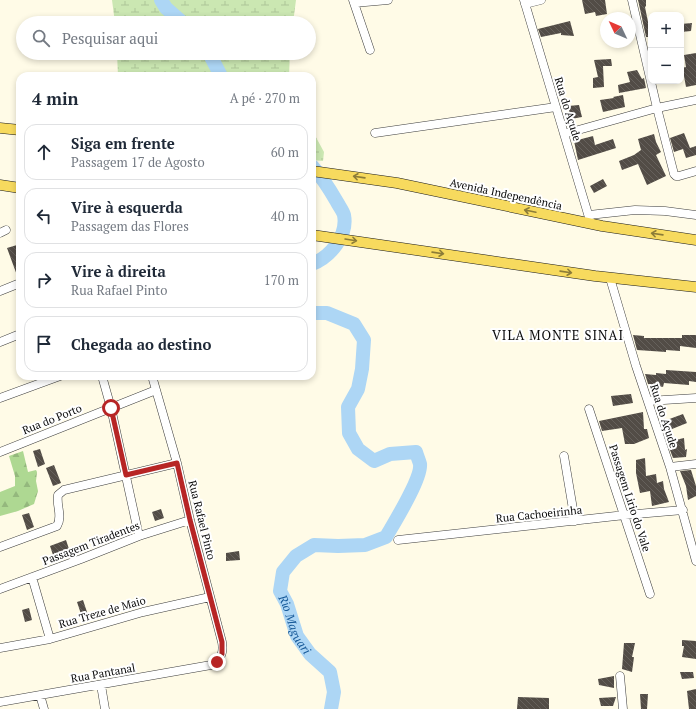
<!DOCTYPE html>
<html lang="pt">
<head>
<meta charset="utf-8">
<style>
	body { margin:0; font-family:"PT Serif",serif; background:#f2f2f3; color:#1f2937 }
	.controls { position:absolute; right:12px; top:12px; display:grid; overflow:hidden; border-radius:8px; box-shadow:0 2px 6px #0003 }
	.controls button { width:36px; height:36px; display:grid; place-items:center; padding:0; border:0; border-bottom:1px solid #e0e1e3; background:#fff; color:#1f2937; font:20px sans-serif }
	.compass { position:absolute; left:600px; top:12px; width:36px; height:36px; border-radius:50%; background:#fff; box-shadow:0 2px 6px #0003; rotate:314deg }
	.stop { position:absolute; width:12px; height:12px; margin:-9px; border:3px solid #b72525; border-radius:50%; background:#fff }
	.stop.end { background:#b72525; border-color:#fff; box-shadow:0 1px 4px #0008 }
	.list { margin:0; padding:0; list-style:none }
	h2 { display:flex; justify-content:space-between; align-items:center; height:52px; margin:0; padding:0 16px; font-size:17px }
	h2 small { font-size:13px; font-weight:400; color:#747a83 }
	.list li { display:grid; grid-template-columns:26px 1fr auto; gap:12px; align-items:center; box-sizing:border-box; height:56px; margin:0 8px 8px; padding:0 8px; border:1px solid #e0e1e3; border-radius:12px }
	.list b { display:block; font-size:15px; white-space:nowrap }
	.list p { margin:0; font-size:13px; white-space:nowrap; color:#747a83 }
	.list em { font-size:13px; font-style:normal; color:#747a83 }
	.icon { flex:none; width:22px; height:22px; fill:none; stroke:currentColor; stroke-width:2; stroke-linecap:round; stroke-linejoin:round }
	.map { position:relative; flex:none; width:696px; height:709px; overflow:hidden }
	.search { position:absolute; background:#fff; box-shadow:0 2px 6px #0003; left:16px; top:16px; width:300px; height:44px; display:flex; align-items:center; gap:10px; box-sizing:border-box; padding:0 14px; border-radius:22px; color:#747a83; font-size:15px }
	.panel { position:absolute; background:#fff; box-shadow:0 2px 6px #0003; left:16px; top:72px; width:300px; height:308px; border-radius:12px }
	.map>svg:first-child { display:block }
	.forest { fill:url(#forest-firs) }
	.wetland { fill:url(#wetland-marsh) }
	.lines { fill:none; stroke-linecap:round; stroke-linejoin:round }
	.river { stroke:#add6f5; stroke-width:14 }
	.building { fill:url(#building-back-hatch) }
	.minor-casing { stroke:#3d3d3d; stroke-width:9 }
	.major-casing { stroke:#1b1b1b; stroke-width:11 }
	.minor { stroke:#fff; stroke-width:8 }
	.major { stroke:#f7da5e; stroke-width:10 }
	.oneway { stroke:#8c7c38 }
	.route { stroke:#b72525; stroke-width:5 }
	.labels { text-anchor:middle; dominant-baseline:central; stroke-width:4; stroke-linejoin:round; paint-order:stroke }
	.street-label { font-size:11px; fill:#0a0a0a; stroke:#fff }
	.water-label { font-size:12px; font-style:italic; fill:#165998; stroke:#fff }
	.quarter-label { font-size:13px; letter-spacing:1px; fill:#0a0a0a; stroke:#fff }
</style>
</head>
<body>
<div class="map">
<svg width="696" height="709" viewBox="0 0 696 709">
	<defs>
		<pattern id="forest-firs" width="22" height="20" patternUnits="userSpaceOnUse"><rect width="22" height="20" fill="#aed892"/><path d="M5 1l3.5 6h-7zM16 11l3.5 6h-7z" fill="#94b87d"/></pattern>
		<pattern id="wetland-marsh" width="20" height="14" patternUnits="userSpaceOnUse"><rect width="20" height="14" fill="#cbe7b2"/><path d="M1 5h8M5 5V1M11 12h8M15 12V8" fill="none" stroke="#adc598"/></pattern>
		<pattern id="building-back-hatch" width="6" height="6" patternUnits="userSpaceOnUse"><rect width="6" height="6" fill="#524c46"/><path d="M-1 5l2 2M0 0l6 6M5-1l2 2" fill="none" stroke="#66615c"/></pattern>
	</defs>
	<rect width="100%" height="100%" fill="#fffbe7"/>
	<path class="forest" d="M23,451L28,472L36,470L37,472L36,481L38,491L34,504L18,511L0,516V492L15,486V476L9,456Z"/>
	<path class="wetland" d="M112,0H296L293,23H115Z
		M117,53H290L289,76H118Z
		M312,130L324,152L323,161L312,160Z"/>
	<g class="lines">
		<g class="river">
			<path d="M161,0L166,8L183,23"/>
			<path d="M209,53L221,76"/>
			<path d="M312,166C322,177 329,188 337,202C339,206 343,211 344,215C348,236 330,257 312,264"/>
			<path id="s1" d="M312,313H327L354,324L364,340L362,369L358,389L348,407L349,433L358,449L374,461L390,454L416,452C417,456 419,460 420,464C422,478 394,523 386,537L365,545L338,546L314,545L296,556L283,572L280,591L287,604L297,636L310,654L330,672L334,692L331,709"/>
		</g>
	</g>
	<path class="building" d="M582,0H605L607,14L596,16L595,12L585,14Z
		M638,0H646V6L645,7L649,27H651V37H646L640,9L642,8L640,9Z
		M570,21L574,36L561,35V33L541,37L538,29Z
		M692,23L691,31L681,32V24Z
		M696,53V85L686,87L684,76H681V68L686,67L684,55Z
		M611,59L612,66H603L604,87L593,88V78L598,77L594,60Z
		M637,70L642,79L644,78L646,88L619,93L618,85L630,82L627,72Z
		M623,95L625,107L603,112L600,100L614,98L613,97Z
		M579,105L582,117L571,119L568,106Z
		M684,133L690,148L696,146V155L686,158L683,149L674,152L670,138Z
		M654,134L656,142L661,152L656,155L666,176L647,185L638,164L622,170L619,161L634,155L641,150L638,139Z
		M593,136L595,145L613,139L616,148L578,160L574,141Z
		M603,179L607,186L594,193L590,186Z
		M17,245L20,252V278H18L7,248Z
		M633,335L644,336V338H682V335H696V348L680,346V351L666,350V352L637,350Z
		M666,370L696,372V382L689,381V385L664,383L663,387L648,384L645,374L656,375V373L666,374Z
		M631,394L633,403L613,406L611,396Z
		M643,412L644,429H647L649,438L634,444H625L622,428L602,431L599,421Z
		M683,414L687,423L667,431L664,421Z
		M684,438L685,450L687,449L686,457L673,458L667,442Z
		M40,449L45,464L38,467L33,451Z
		M645,458L646,476L656,474L657,483L663,481L664,489L669,502L652,506L650,491L640,493L636,473V460Z
		M54,465L61,483L53,486L46,468Z
		M691,470L696,486V496L688,500L686,486L680,471Z
		M161,509L164,518L155,521L152,512Z
		M29,513L34,527L27,530L22,515Z
		M66,540L70,552L54,558L50,546Z
		M239,551L240,560L226,561V553Z
		M83,600L88,615L82,617L77,602Z
		M29,608L32,620L25,622L22,610Z
		M682,640L696,641V659L682,657L684,646H682Z
		M624,643H635L632,657H634L632,672L622,669Z
		M680,672H693L694,678L682,679Z
		M614,676V688L599,685L598,679Z
		M696,689V709H689L687,691Z
		M640,694H648L647,709H641Z
		M518,697L549,698V709H517Z
		M616,697L613,706H601L599,698Z"/>
	<g class="lines">
		<g class="minor-casing">
			<path id="minor" d="M353,0L370,50
				M524,0L591,224
				M632,0L657,108L674,174L676,176H679L696,171
				M354,3L388,0
				M525,4L541,0
				M375,133L556,107
				M564,134L657,108L696,100
				M589,215L635,210L665,211L696,215
				M0,233L6,230
				M610,278L636,366L670,467L696,561
				M0,291L20,283
				M0,342L20,334
				M102,376L111,408L139,536
				M0,398L60,376
				M648,401L696,398
				M589,409L650,594
				M0,452L156,390
				M564,456L575,521
				M670,467L696,464
				M398,540L625,515L683,510
				M0,547L57,526C63,516 56,506 58,495L64,490L177,463
				M32,577L50,639
				M0,589L81,559L139,536L190,520
				M0,648L50,639L143,612L210,597
				M620,676L623,709
				M101,685L105,709
				M40,695L44,709
				M0,702L211,665C221,660 224,653 222,642L190,520L177,463L152,376"/>
		</g>
		<g class="major-casing">
			<path id="major" d="M0,128L20,130
				M312,171L397,183L602,226L696,240
				M0,185L20,188
				M312,235L595,276L696,287"/>
		</g>
		<use href="#minor" class="minor"/>
		<use href="#major" class="major"/>
	</g>
	<defs><path id="oneway-shaft" d="M-6 0H5M1.5-3L5.5 0L1.5 3" fill="none" stroke-width="1.6" stroke-linecap="round" stroke-linejoin="round"/></defs>
	<g class="oneway">
		<use href="#oneway-shaft" transform="translate(359 177) rotate(-172)"/>
		<use href="#oneway-shaft" transform="translate(530 211) rotate(-168)"/>
		<use href="#oneway-shaft" transform="translate(657 234) rotate(-172)"/>
		<use href="#oneway-shaft" transform="translate(351 240) rotate(9)"/>
		<use href="#oneway-shaft" transform="translate(438 253) rotate(8)"/>
		<use href="#oneway-shaft" transform="translate(566 272) rotate(8)"/>
	</g>
	<g class="lines">
		<path class="route" d="M111,408L126,475L177,463L190,520L222,642V654L217,662"/>
	</g>
	<g class="labels">
		<g class="street-label">
			<text transform="translate(568 109) rotate(73)">Rua do Açude</text>
			<text transform="translate(506 194) rotate(12)">Avenida Independência</text>
			<text transform="translate(664 416) rotate(72)">Rua do Açude</text>
			<text transform="translate(52 419) rotate(-22)">Rua do Porto</text>
			<text transform="translate(630 498) rotate(72)">Passagem Lirio do Vale</text>
			<text transform="translate(539 514) rotate(-6)">Rua Cachoeirinha</text>
			<text transform="translate(202 520) rotate(76)">Rua Rafael Pinto</text>
			<text transform="translate(91 543) rotate(-21)">Passagem Tiradentes</text>
			<text transform="translate(102 612) rotate(-16)">Rua Treze de Maio</text>
			<text transform="translate(103 673) rotate(-10)">Rua Pantanal</text>
		</g>
		<g class="water-label">
			<text stroke="none"><textPath href="#s1" startOffset="506">Rio Maguari</textPath></text>
		</g>
		<g class="quarter-label">
			<text x="558" y="335">VILA MONTE SINAI</text>
		</g>
	</g>
</svg>
<div class="controls">
<button>+</button>
<button>−</button>
</div>
<svg class="compass" viewBox="-18 -18 36 36"><path d="M0-13l5 13h-10z" fill="#e53935"/><path d="M0 13l5-13h-10z" fill="#747a83"/></svg>
<div class="stop" style="left:111px;top:408px"></div>
<div class="stop end" style="left:217px;top:662px"></div>
<div class="search"><svg class="icon" aria-label="search" viewBox="0 0 24 24"><circle cx="10" cy="10" r="6"/><path d="M15 15l6 6"/></svg>Pesquisar aqui</div>
<section class="panel">
<h2>4 min<small>A pé · 270 m</small></h2>
<ul class="list">
<li><svg class="icon" aria-label="ahead" viewBox="0 0 24 24"><path d="M12 20V5M6 11l6-6 6 6"/></svg><div><b>Siga em frente</b><p>Passagem 17 de Agosto</p></div><em>60 m</em></li>
<li><svg class="icon" aria-label="left" viewBox="0 0 24 24"><path d="M17 20v-9H6M10 6l-5 5 5 5"/></svg><div><b>Vire à esquerda</b><p>Passagem das Flores</p></div><em>40 m</em></li>
<li><svg class="icon" aria-label="right" viewBox="0 0 24 24"><path d="M7 20v-9h11M14 6l5 5-5 5"/></svg><div><b>Vire à direita</b><p>Rua Rafael Pinto</p></div><em>170 m</em></li>
<li><svg class="icon" aria-label="arrive" viewBox="0 0 24 24"><path d="M6 21V4h12l-3 4 3 4H6"/></svg><div><b>Chegada ao destino</b></div></li>
</ul>
</section>
</div>
</body>
</html>
